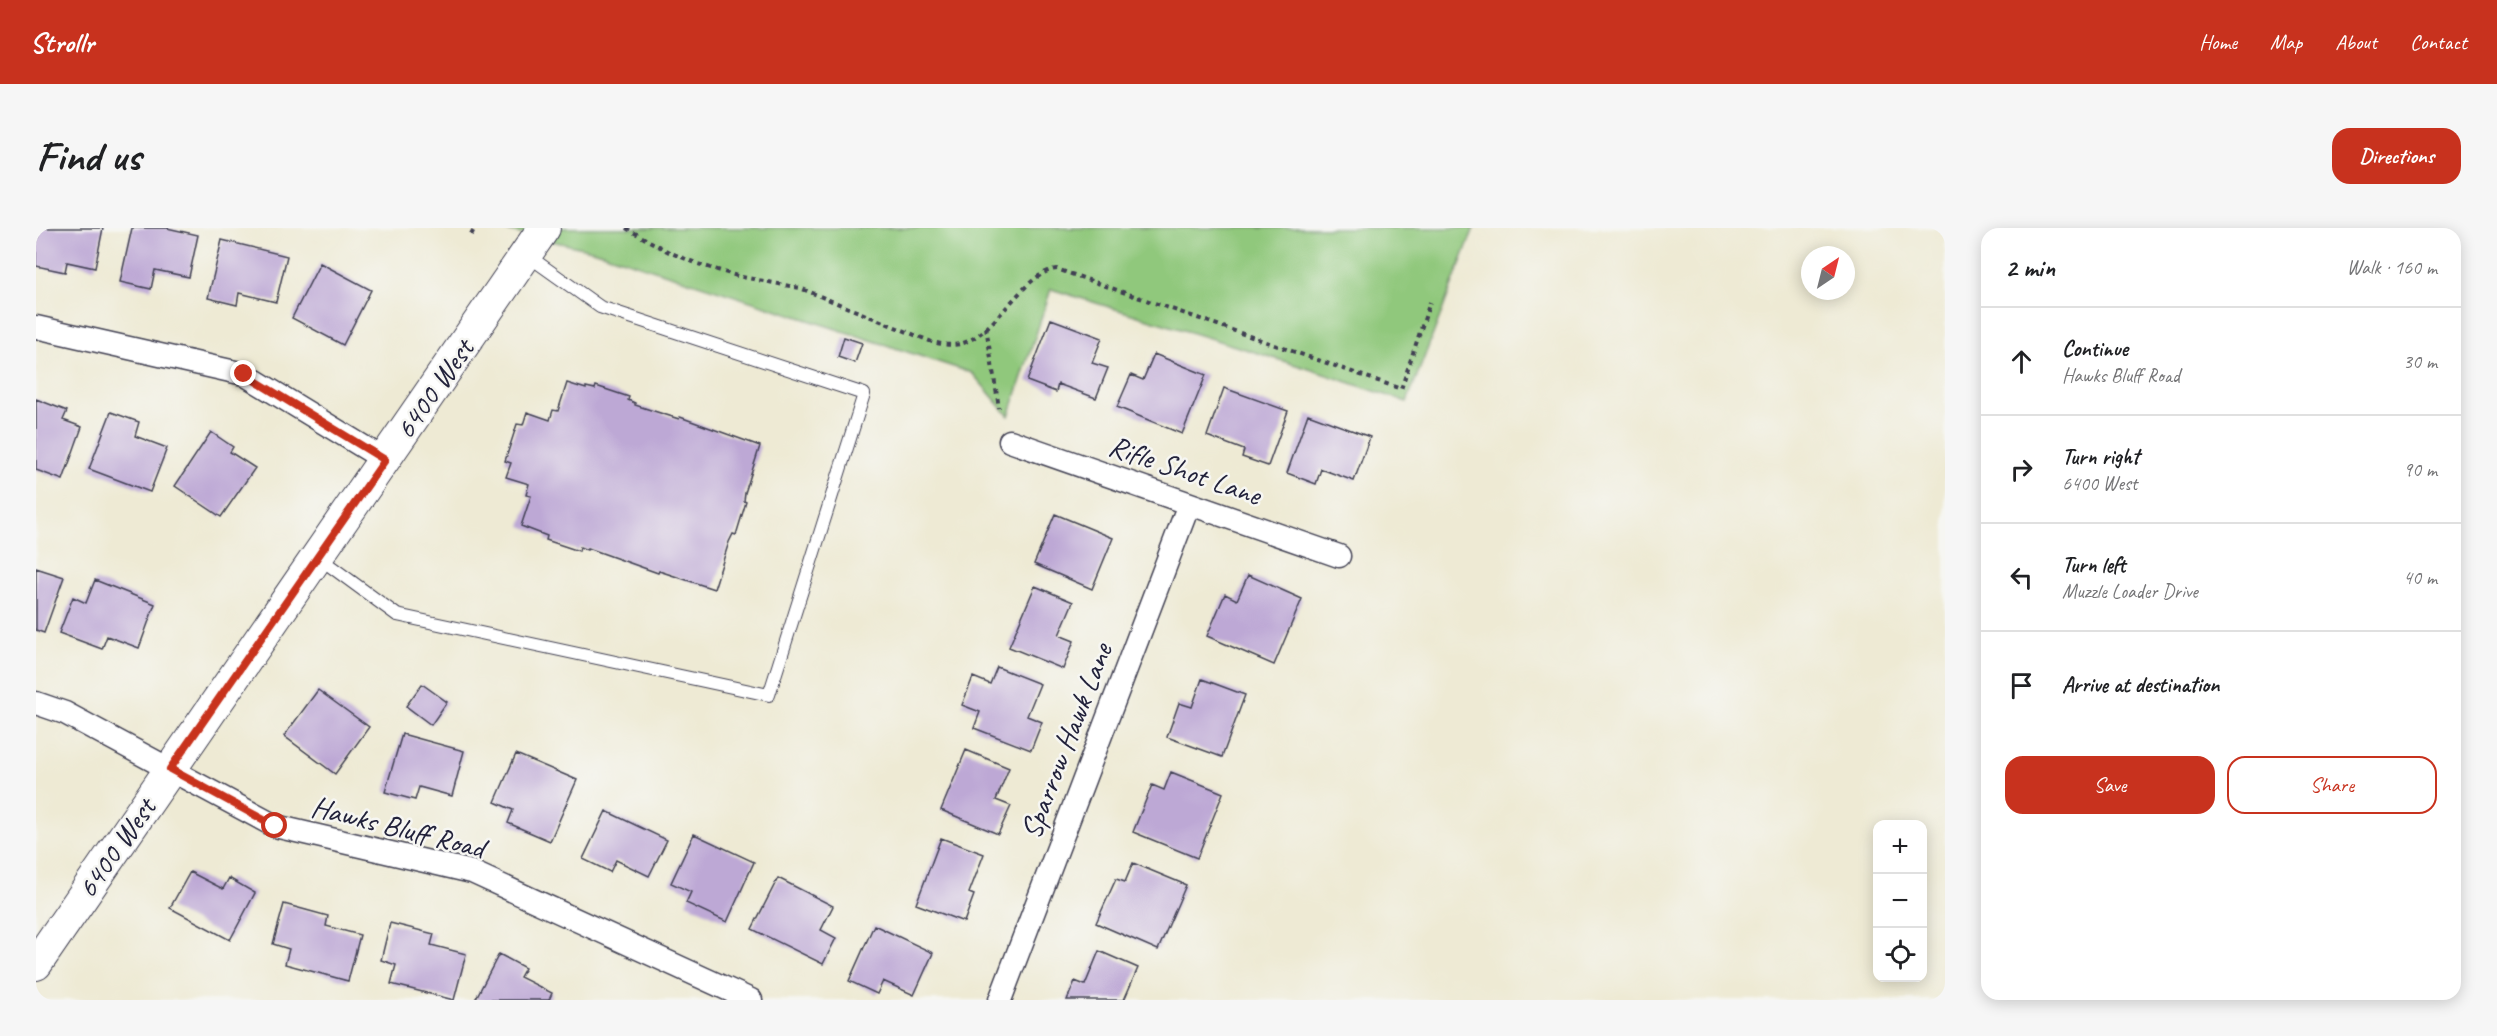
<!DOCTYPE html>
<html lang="en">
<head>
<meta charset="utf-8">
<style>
	body { margin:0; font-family:Caveat,sans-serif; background:#f6f6f6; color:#202124 }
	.controls { position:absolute; right:18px; bottom:18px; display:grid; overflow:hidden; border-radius:12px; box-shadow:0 3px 15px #0003 }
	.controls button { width:54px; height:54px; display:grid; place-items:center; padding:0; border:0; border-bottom:2px solid #e0e0e0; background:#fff; color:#202124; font:30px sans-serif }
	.compass { position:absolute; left:1765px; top:18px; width:54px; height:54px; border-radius:50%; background:#fff; box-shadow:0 3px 15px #0003; rotate:35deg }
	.stop { position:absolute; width:18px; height:18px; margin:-14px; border:4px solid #c8321e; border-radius:50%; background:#fff }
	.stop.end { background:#c8321e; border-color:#fff; box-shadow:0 2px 6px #0008 }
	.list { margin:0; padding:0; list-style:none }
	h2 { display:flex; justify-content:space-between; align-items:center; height:78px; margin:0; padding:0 24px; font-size:26px }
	h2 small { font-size:20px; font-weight:400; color:#757577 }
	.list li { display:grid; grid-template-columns:39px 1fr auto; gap:18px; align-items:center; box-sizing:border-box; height:108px; padding:0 24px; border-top:2px solid #e0e0e0 }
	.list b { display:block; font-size:22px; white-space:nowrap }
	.list p { margin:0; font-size:20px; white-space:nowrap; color:#757577 }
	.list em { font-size:20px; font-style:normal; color:#757577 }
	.actions { display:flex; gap:12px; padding:18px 24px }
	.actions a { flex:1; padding:14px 0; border:2px solid #c8321e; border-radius:18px; text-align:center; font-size:21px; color:#c8321e }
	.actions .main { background:#c8321e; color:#fff }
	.icon { flex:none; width:33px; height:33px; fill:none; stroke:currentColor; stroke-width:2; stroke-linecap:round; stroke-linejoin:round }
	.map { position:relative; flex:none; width:1909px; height:772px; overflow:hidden; border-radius:18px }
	header { display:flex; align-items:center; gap:36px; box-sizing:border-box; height:84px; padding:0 30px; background:#c8321e; color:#fff }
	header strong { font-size:28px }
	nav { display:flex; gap:33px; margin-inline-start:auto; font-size:21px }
	.intro { display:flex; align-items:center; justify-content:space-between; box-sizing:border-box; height:144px; padding:0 36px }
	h1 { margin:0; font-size:42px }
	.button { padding:15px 27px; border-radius:18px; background:#c8321e; color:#fff; font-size:21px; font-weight:700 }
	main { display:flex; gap:36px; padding:0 36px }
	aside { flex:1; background:#fff; border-radius:18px; box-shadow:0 3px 15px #0003 }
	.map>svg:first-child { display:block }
	.green { fill:#90c87b; stroke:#59755b; stroke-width:1.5 }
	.building { fill:#bda8d5 }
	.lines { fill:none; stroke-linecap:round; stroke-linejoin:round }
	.lane-casing { stroke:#414052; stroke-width:14 }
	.street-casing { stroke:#414052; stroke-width:25 }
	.secondary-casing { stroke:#414052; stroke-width:34 }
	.path { stroke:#414052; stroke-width:4; stroke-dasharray:4.5 4.5; stroke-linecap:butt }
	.lane { stroke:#fff; stroke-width:12 }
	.street { stroke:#fff; stroke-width:22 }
	.secondary { stroke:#fff; stroke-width:32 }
	.route { stroke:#c8321e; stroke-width:8 }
	.labels { text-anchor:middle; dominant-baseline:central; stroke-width:5; stroke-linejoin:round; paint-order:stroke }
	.street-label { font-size:30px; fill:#22223b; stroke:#f6f6f2 }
</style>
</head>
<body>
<header>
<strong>Strollr</strong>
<nav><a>Home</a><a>Map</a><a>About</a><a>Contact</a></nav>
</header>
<div class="intro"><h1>Find us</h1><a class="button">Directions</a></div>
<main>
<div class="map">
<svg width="1909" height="772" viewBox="0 0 1909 772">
	<rect width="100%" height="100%" fill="#f6f6f2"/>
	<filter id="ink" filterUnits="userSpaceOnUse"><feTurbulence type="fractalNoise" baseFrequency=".0167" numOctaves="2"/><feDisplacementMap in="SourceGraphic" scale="12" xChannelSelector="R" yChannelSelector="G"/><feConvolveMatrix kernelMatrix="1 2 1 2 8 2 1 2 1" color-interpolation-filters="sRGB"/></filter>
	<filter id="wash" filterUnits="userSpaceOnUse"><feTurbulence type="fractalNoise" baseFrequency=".008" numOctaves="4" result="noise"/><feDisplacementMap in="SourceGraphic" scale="24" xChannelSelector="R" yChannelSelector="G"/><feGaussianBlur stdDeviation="1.35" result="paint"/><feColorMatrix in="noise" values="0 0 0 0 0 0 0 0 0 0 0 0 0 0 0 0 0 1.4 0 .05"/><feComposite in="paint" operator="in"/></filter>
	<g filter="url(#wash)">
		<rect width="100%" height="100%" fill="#eeead4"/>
		<path class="green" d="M458,0H1438L1371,174L1273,141L1015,61L973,188L936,145L560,23Z"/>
		<g id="blocks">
			<path class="building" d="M4,0H67L59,40L31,34L29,44L0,38V17Z
				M96,0H131L162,7L153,49L119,42L115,61L84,54Z
				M186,12L251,28L240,74L203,65L201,77L172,70Z
				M284,35L335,62L307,117L256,90Z
				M1015,91L1066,110L1056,135L1072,140L1060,170L1022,156L1020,164L991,153Z
				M808,109L826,115L819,135L802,129Z
				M1118,126L1170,147L1146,206L1081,179L1095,147L1107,152Z
				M531,155L550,161V159L559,161L560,158L593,169L592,172L599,175V177L643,191L644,189L724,218L709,265L708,273L710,274L700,307L697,306L693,314L678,361L623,343L622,345L552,320L551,322L544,319L543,323L510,312L511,308L485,298L495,268L490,267L493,256L470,249L475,235L469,233L481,196L487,197L491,184L514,192L517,182L522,183Z
				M1188,160L1252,183L1232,238L1206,229L1208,222L1171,208Z
				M0,171L31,183L27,192L46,199L27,252L0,242Z
				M75,184L103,194L99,208L131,220L114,264L53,241Z
				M1272,186L1334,209L1318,253L1285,241L1280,256L1251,245Z
				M175,204L197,219L194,224L219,240L185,289L139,258Z
				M1019,286L1077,310L1056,361L998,336Z
				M0,340L28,349L8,405L0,402Z
				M1212,347L1266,371L1238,437L1171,408L1189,366L1201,372Z
				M59,352L119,376L103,420L71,408L66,421L23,405L37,369L50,375Z
				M999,358L1037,374L1023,407L1038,413L1027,441L973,419Z
				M961,439L1004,456L991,488L1006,494L995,522L938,500L944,484L926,477L937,449L954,456Z
				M1166,451L1209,467L1186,529L1131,509L1143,475L1156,479Z
				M386,456L411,474L395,497L370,478Z
				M282,462L333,499L299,546L248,508Z
				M366,506L428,523L416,568L383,559L379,572L349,564Z
				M930,522L973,540L960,572L975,578L962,606L905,582Z
				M480,526L541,552L514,613L472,595L477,582L459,574Z
				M1135,544L1187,565L1161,630L1097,604L1116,557L1128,562Z
				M570,583L631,612L613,648L580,632L574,644L547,631Z
				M658,606L718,634L691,694L650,675L655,664L635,655Z
				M905,610L948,626L933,665L938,667L928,694L880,676Z
				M1097,635L1150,657L1122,722L1060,695L1080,651L1089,654Z
				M154,644L187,661L193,650L219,665L194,712L134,680Z
				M742,650L797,678L785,702L800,710L787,736L716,701Z
				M248,676L292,688L290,698L324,707L312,753L249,736L253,721L237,716Z
				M354,695L398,706L395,717L430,726L418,772L355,756L360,737L345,732Z
				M838,697L897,725L878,767L847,753L841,766L813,753Z
				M1063,723L1102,740L1088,772H1031L1039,753L1049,757Z
				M463,726L489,740L484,749L516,765L513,772H439Z"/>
		</g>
	</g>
	<g filter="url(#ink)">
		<use href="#blocks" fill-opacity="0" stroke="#414052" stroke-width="1.5"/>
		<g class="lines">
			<g class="lane-casing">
				<path id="lane" d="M282,329L361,387L733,467L828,166L564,79L491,27"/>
			</g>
			<g class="street-casing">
				<path id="street" d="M0,99L208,146L349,232
					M974,213L1303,328
					M0,475L29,485L239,598L436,644L715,772
					M964,772L1153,276"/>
			</g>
			<g class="secondary-casing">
				<path id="secondary" d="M0,736L508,0"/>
			</g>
			<path class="path" d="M590,0L633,24L662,36L701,48L764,60L896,114C905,116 914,118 924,116C960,107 987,44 1021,41L1365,161L1394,74
				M435,7L439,0
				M950,99L963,180"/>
			<use href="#lane" class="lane"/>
			<use href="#street" class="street"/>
			<use href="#secondary" class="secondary"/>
		</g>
	</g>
	<g class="lines" filter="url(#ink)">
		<path class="route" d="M208,146L349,232L134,541L239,598"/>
	</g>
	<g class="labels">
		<g class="street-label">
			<text transform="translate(398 161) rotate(-55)">6400 West</text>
			<text transform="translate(1149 242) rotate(19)">Rifle Shot Lane</text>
			<text transform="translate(1030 513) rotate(-69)">Sparrow Hawk Lane</text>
			<text transform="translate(362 599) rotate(14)">Hawks Bluff Road</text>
			<text transform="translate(80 620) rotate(-55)">6400 West</text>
		</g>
	</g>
</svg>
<div class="controls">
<button>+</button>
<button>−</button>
<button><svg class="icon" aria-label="locate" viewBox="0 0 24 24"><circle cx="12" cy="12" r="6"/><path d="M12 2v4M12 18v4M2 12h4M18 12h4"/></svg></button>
</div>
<svg class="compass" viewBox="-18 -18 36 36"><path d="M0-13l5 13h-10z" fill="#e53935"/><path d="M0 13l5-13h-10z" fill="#757577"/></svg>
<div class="stop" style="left:239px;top:598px"></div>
<div class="stop end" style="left:208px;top:146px"></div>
</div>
<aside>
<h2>2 min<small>Walk · 160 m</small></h2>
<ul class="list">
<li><svg class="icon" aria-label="ahead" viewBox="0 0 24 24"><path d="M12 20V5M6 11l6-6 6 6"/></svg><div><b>Continue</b><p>Hawks Bluff Road</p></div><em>30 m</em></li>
<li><svg class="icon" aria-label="right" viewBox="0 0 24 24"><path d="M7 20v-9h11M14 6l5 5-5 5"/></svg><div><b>Turn right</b><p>6400 West</p></div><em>90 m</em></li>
<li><svg class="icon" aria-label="left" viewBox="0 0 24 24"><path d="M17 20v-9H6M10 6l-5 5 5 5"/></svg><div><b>Turn left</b><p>Muzzle Loader Drive</p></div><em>40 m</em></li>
<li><svg class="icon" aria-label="arrive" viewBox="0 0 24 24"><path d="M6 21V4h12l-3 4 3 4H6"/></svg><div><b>Arrive at destination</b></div></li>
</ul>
<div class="actions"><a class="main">Save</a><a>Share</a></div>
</aside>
</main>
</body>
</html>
